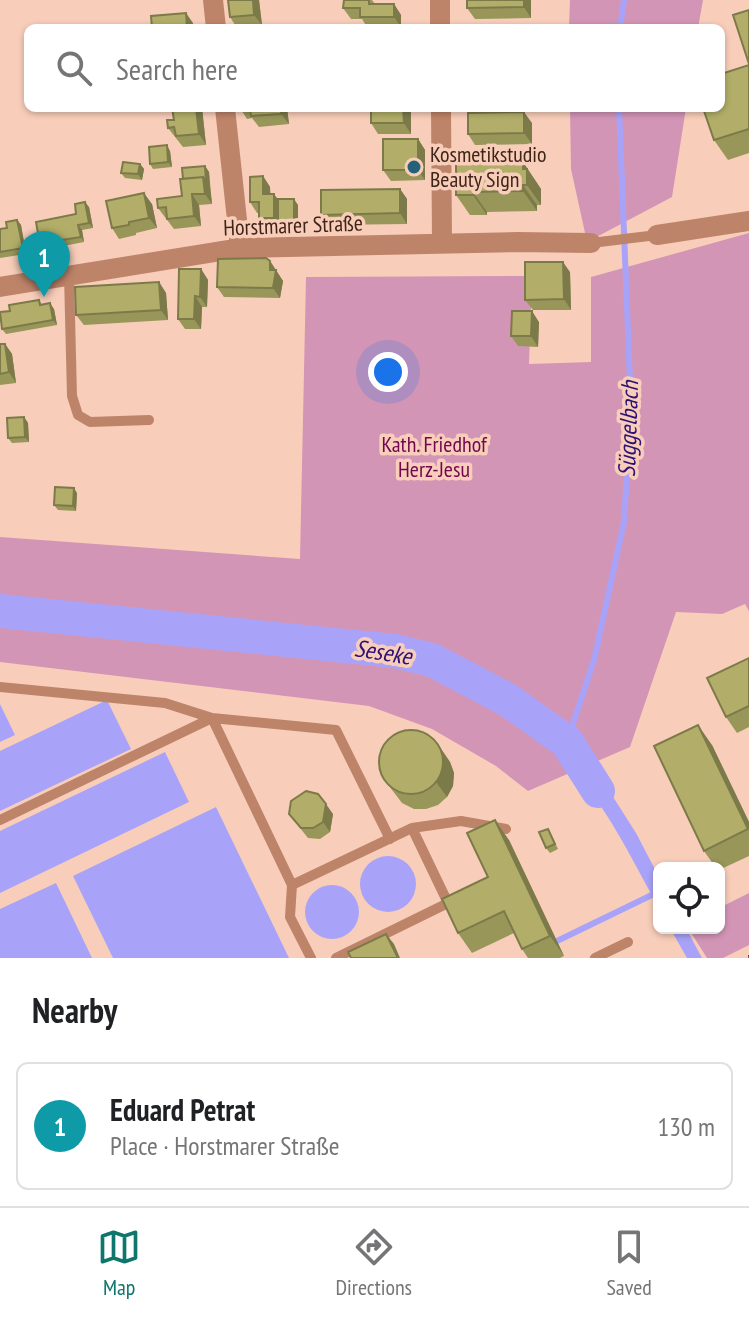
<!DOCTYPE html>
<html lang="en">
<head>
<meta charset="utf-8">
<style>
	body { margin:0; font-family:"PT Sans Narrow",sans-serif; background:#f6f6f6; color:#202124 }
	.controls { position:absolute; right:24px; bottom:24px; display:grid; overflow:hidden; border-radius:12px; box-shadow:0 2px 6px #0004 }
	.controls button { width:72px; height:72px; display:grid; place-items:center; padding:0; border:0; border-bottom:2px solid #e0e0e0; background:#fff; color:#202124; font:40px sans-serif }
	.you { position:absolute; left:388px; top:372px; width:28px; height:28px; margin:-20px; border:6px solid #fff; border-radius:50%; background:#1a73e8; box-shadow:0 0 0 12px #1a73e833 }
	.badge { display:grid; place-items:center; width:52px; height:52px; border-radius:50%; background:#0f766e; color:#fff; font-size:26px; font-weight:700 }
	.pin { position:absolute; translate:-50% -66px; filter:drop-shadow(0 2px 4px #0008) }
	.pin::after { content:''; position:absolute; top:42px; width:28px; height:24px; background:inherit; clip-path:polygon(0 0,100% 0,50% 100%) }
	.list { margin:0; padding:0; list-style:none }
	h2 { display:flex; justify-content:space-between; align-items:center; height:104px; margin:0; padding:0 32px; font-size:34px }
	h2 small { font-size:26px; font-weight:400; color:#757577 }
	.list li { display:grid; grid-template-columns:52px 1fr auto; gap:24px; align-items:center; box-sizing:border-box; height:128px; margin:0 16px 16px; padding:0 16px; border:2px solid #e0e0e0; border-radius:12px }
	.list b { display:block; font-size:30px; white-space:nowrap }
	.list p { margin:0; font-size:26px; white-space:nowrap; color:#757577 }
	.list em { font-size:26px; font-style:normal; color:#757577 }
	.icon { flex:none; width:44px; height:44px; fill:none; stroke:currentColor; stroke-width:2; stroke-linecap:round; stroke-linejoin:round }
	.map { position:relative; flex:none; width:749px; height:958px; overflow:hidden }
	.search { position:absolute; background:#fff; box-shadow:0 2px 6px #0004; left:24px; right:24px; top:24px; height:88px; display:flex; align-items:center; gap:20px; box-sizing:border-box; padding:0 28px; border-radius:12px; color:#757577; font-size:30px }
	.sheet { height:248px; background:#fff }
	nav { display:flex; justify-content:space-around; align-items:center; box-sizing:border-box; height:112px; border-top:2px solid #e0e0e0; background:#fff; font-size:22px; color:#757577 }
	nav a { display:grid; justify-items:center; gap:4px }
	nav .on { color:#0f766e }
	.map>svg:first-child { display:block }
	.green { fill:#d395b6 }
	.water { fill:#a8a3f9 }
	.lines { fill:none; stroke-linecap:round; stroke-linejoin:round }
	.stream { stroke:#a8a3f9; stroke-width:6 }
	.river { stroke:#a8a3f9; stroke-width:34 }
	.service { stroke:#be8469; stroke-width:10 }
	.minor { stroke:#be8469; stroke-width:20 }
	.rail { stroke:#755547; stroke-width:6; stroke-dasharray:12 6; stroke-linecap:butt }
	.wall { fill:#99965a }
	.shaded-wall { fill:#7d7a4a }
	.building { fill:#b2ae69; stroke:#7d7a4a; stroke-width:2 }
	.poi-dot { fill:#246279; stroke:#f8ceba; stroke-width:3 }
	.labels { text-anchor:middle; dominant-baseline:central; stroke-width:7; stroke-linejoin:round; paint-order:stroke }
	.poi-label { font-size:22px; fill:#3f2418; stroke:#f8ceba; text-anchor:start }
	.street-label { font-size:22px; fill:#3f2418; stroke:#f8ceba }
	.park-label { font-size:22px; fill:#730650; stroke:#f8ceba }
	.water-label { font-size:24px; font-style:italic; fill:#2e1175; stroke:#f8ceba }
</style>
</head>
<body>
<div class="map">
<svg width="749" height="958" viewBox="0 0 749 958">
	<rect width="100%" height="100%" fill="#f8ceba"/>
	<path class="green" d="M570,0H703L698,28H569Z
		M570,108H686L672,197L587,242L571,169Z
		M749,233V611L745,604L722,614L676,612L630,747L528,791L496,766L432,729L369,706L0,662V537L300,559L306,277L532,276L529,364L591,362V277Z
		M749,893V945L723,958H707L688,928H719V908Z"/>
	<path class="water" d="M107,700L131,749L0,811V751Z
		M0,704L15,735L0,742Z
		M582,748L636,833L659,877V908C630,856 604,800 562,758Z
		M165,752L189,802L0,893V831Z
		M216,807L289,958H113L73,876Z
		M360 884a28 28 0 1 1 56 0a28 28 0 1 1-56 0Z
		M56,883L92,958H0V909Z
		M305 912a27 27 0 1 1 54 0a27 27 0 1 1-54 0Z
		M670,928H686L702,958H687Z"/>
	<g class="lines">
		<path class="stream" d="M620,28L624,0
			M567,742L594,660L624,522L631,407L619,108
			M557,941L658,892"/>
		<path class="river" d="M0,611L395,651L432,660L508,700L567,742L598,791"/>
		<path class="service" d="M591,243L657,235
			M69,276L72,396L78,415L90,422L149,420
			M0,687L165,703L212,718L336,730L390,839
			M0,820L212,718L292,885L290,917L311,958
			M412,828L461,821L506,829
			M292,885L412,828L448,903L336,958
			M595,958L628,942"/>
		<path class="minor" d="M213,0L216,28
			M440,0V28
			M225,108L240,248
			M441,108L442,243
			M657,235L749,221
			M0,287L240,248L517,242L591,243"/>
		<path class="rail" d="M748,958H749"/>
	</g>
	<path class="wall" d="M259,0L262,25L237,28L230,17Z
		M344,0H372L375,4H394L401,15V27H367L362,19H351L343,8Z
		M467,0H531V18L475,19L467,8Z
		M749,65V153L728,160L714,140Z
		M202,108L206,145L183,147L168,128L174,120Z
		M240,108H287L289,124L259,127L252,118L247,119Z
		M371,108H411V134H378L371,123Z
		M532,123V144L475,145L468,134Z
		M418,139L425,150V180L391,181L383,170Z
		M170,151L172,167L153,169L150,164Z
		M473,159L476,163L523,162L541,189V205H537V211L487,212V215H470L456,195Z
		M140,164L144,169L142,180L125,178L121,173Z
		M205,166L209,172L212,204L199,205L201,226L174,229L158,208L182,196L183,179Z
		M263,176L270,187V194L278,199L298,205V228H266L259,218V213H257L250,202Z
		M400,189L407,199V224L328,225L321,215Z
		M152,204L157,228L136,233V235L119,239L112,228Z
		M89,207L93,228L82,230L84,242L53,248L50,243L42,244L39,239L76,214Z
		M17,220L21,225L26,254L0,258V229L7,228Z
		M270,261L283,281L280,298L224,297L217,287Z
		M201,269L208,280L207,307H202L201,329H185L178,319Z
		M570,272L571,310H533L525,300Z
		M159,282L166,293L168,320L84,325L76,315Z
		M39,300L42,305L54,309L57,325L6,334L2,329L10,311Z
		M539,322L538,347L518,346L511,336Z
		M0,344H5L12,354L16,383L0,385Z
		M24,417L28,423L29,442L12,443L8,438Z
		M77,493L76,511L58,510L54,505Z
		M749,658V727L737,733L726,717Z
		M712,745L749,822V856L719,870V868H716L704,851Z
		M439,746L450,762L454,773L453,786L447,797L438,805L426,809H414L402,803L383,778Z
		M289,814H333L330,832L320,839L308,838Z
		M548,829L558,849L550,853L546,848Z
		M509,840L564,956L560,958H528L522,949L514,933L472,953L458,933Z"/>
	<path class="shaded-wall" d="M253,0H259L262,25L254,15Z
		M524,0H531V18L524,7Z
		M394,4L401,15V27L394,17Z
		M186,13L193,23V28H187Z
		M196,108H202L206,145L199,134Z
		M281,108H287L289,124L281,114Z
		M403,108H411V134L404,123Z
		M524,112L532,123V144L524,133Z
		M418,139L425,150V180L418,170Z
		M167,145L170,151L172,167L168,162Z
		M523,162L541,189V205L527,185L523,169Z
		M140,164L144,169L142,180L138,174Z
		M205,166L209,172L210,187L206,182Z
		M263,176L270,187L271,204L263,194Z
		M203,177L210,187L212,204L205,194Z
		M523,185L537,205V211L523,191Z
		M400,189L407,199V224L400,213Z
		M473,192L487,212V215L473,195Z
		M144,193L152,204L157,228L149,218Z
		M192,194L199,205L201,226L194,216Z
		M274,194L282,205L278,223L282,228L274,218Z
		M294,199L298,205V228L294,223Z
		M85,202L89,207L93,228L89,223Z
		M17,220L21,225L26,254L23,248Z
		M78,225L82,230L84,242L81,237Z
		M270,261L283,281L280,298L273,288L270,270Z
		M563,262L570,272L571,310L564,299Z
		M201,269L208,280L207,307L200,297Z
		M159,282L166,293L168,320L161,310Z
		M195,296L202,307L201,329L194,319Z
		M50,303L54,309L57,325L53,320Z
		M532,311L539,322L538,347L531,336Z
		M5,344L12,354L16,383L9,372Z
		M24,417L28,423L29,442L25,437Z
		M74,488L77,493L76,511L73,506Z
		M698,725L712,745L749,822V830Z
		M439,746L450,762L454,773L453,786L447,797L436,782Z
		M326,804L333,814L330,832L323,822Z
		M495,820L509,840L564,956L550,936Z
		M386,934L394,944L400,958H398Z"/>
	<path class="building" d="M228,0H253L254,15L230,17Z
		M344,0H369V4H394V17H360V8H343Z
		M467,0H524V7L467,8Z
		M749,10V64L733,15Z
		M186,13L187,28H152L151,16Z
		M749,65V129L714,140L703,108H721V74Z
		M172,108H196L199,134L176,136L174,127L168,128L167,120H174Z
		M250,108H281V114L251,116Z
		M371,108H403L404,123H371Z
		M524,112V133L468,134V113Z
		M383,139H418V170H383Z
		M167,145L168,162L150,164L149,147Z
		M456,159H473V163L523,162V169H527V185H523V191L473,192V195H456Z
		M123,162L140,164L138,174L121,173Z
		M205,166L206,182L203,177L183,179L182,168Z
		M263,176V194H274V218H259V202H250V177Z
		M203,177L205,194H192L194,216L167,219L166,207L158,208L157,199L182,196L180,179Z
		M400,189V213L321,215V190Z
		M144,193L149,218L129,222V225L112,228L106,201Z
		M278,199H294V223H278Z
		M85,202L89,223L78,225L81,237L49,242L48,237L39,239L36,222L76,214L75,204Z
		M17,220L23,248L0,252V229L7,228L6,222Z
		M266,258L270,261V270H276L273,288L217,287L218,259Z
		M525,262H563L564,299L525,300Z
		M179,269H201L200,297L195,296L194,319H178Z
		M159,282L161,310L76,315L75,287Z
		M39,300L40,305L50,303L53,320L2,329L0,312L10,311L9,305Z
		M512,311H532L531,336H511Z
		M0,344H5L9,372L0,374Z
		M24,417L25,437L8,438L7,418Z
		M55,487L74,488L73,506L54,505Z
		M749,658V706L726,717L707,678Z
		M698,725L748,829L704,851L654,746Z
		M379 762a32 32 0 1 1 64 0a32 32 0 1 1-64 0Z
		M306,791L318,794L326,804L323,822L313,828H301L289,814L291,801Z
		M495,820L550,936L522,949L504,911L458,933L442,899L488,877L467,833Z
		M548,829L555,844L546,848L539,832Z
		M386,934L398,958H351L348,952Z"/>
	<circle class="poi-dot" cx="414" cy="167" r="8"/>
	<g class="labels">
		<g class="poi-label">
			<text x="430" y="154">Kosmetikstudio<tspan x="430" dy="25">Beauty Sign</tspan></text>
		</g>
		<g class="street-label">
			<text transform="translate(293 225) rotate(-2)">Horstmarer Straße</text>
		</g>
		<g class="park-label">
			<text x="434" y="444">Kath. Friedhof<tspan x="434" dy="25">Herz-Jesu</tspan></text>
		</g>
		<g class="water-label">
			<text transform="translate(628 429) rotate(-88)">Süggelbach</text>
			<text transform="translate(383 652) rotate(9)">Seseke</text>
		</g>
	</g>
</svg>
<div class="controls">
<button><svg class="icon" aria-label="locate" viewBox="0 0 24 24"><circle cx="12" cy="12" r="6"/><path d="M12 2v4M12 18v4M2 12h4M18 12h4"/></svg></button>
</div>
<div class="you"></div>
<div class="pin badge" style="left:44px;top:297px;background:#0f9aa8">1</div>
<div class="search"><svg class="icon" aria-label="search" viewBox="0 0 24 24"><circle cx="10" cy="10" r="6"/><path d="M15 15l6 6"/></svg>Search here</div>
</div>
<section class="sheet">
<h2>Nearby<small></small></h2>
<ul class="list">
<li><span class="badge" style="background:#0f9aa8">1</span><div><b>Eduard Petrat</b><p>Place · Horstmarer Straße</p></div><em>130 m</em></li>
</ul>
</section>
<nav>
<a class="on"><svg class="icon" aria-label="map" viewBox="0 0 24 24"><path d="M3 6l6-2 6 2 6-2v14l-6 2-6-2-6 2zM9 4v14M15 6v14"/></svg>Map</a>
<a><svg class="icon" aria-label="directions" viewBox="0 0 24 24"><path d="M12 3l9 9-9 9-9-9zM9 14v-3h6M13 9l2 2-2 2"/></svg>Directions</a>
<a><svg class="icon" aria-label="saved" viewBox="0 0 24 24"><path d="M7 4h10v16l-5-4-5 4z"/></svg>Saved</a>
</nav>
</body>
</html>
